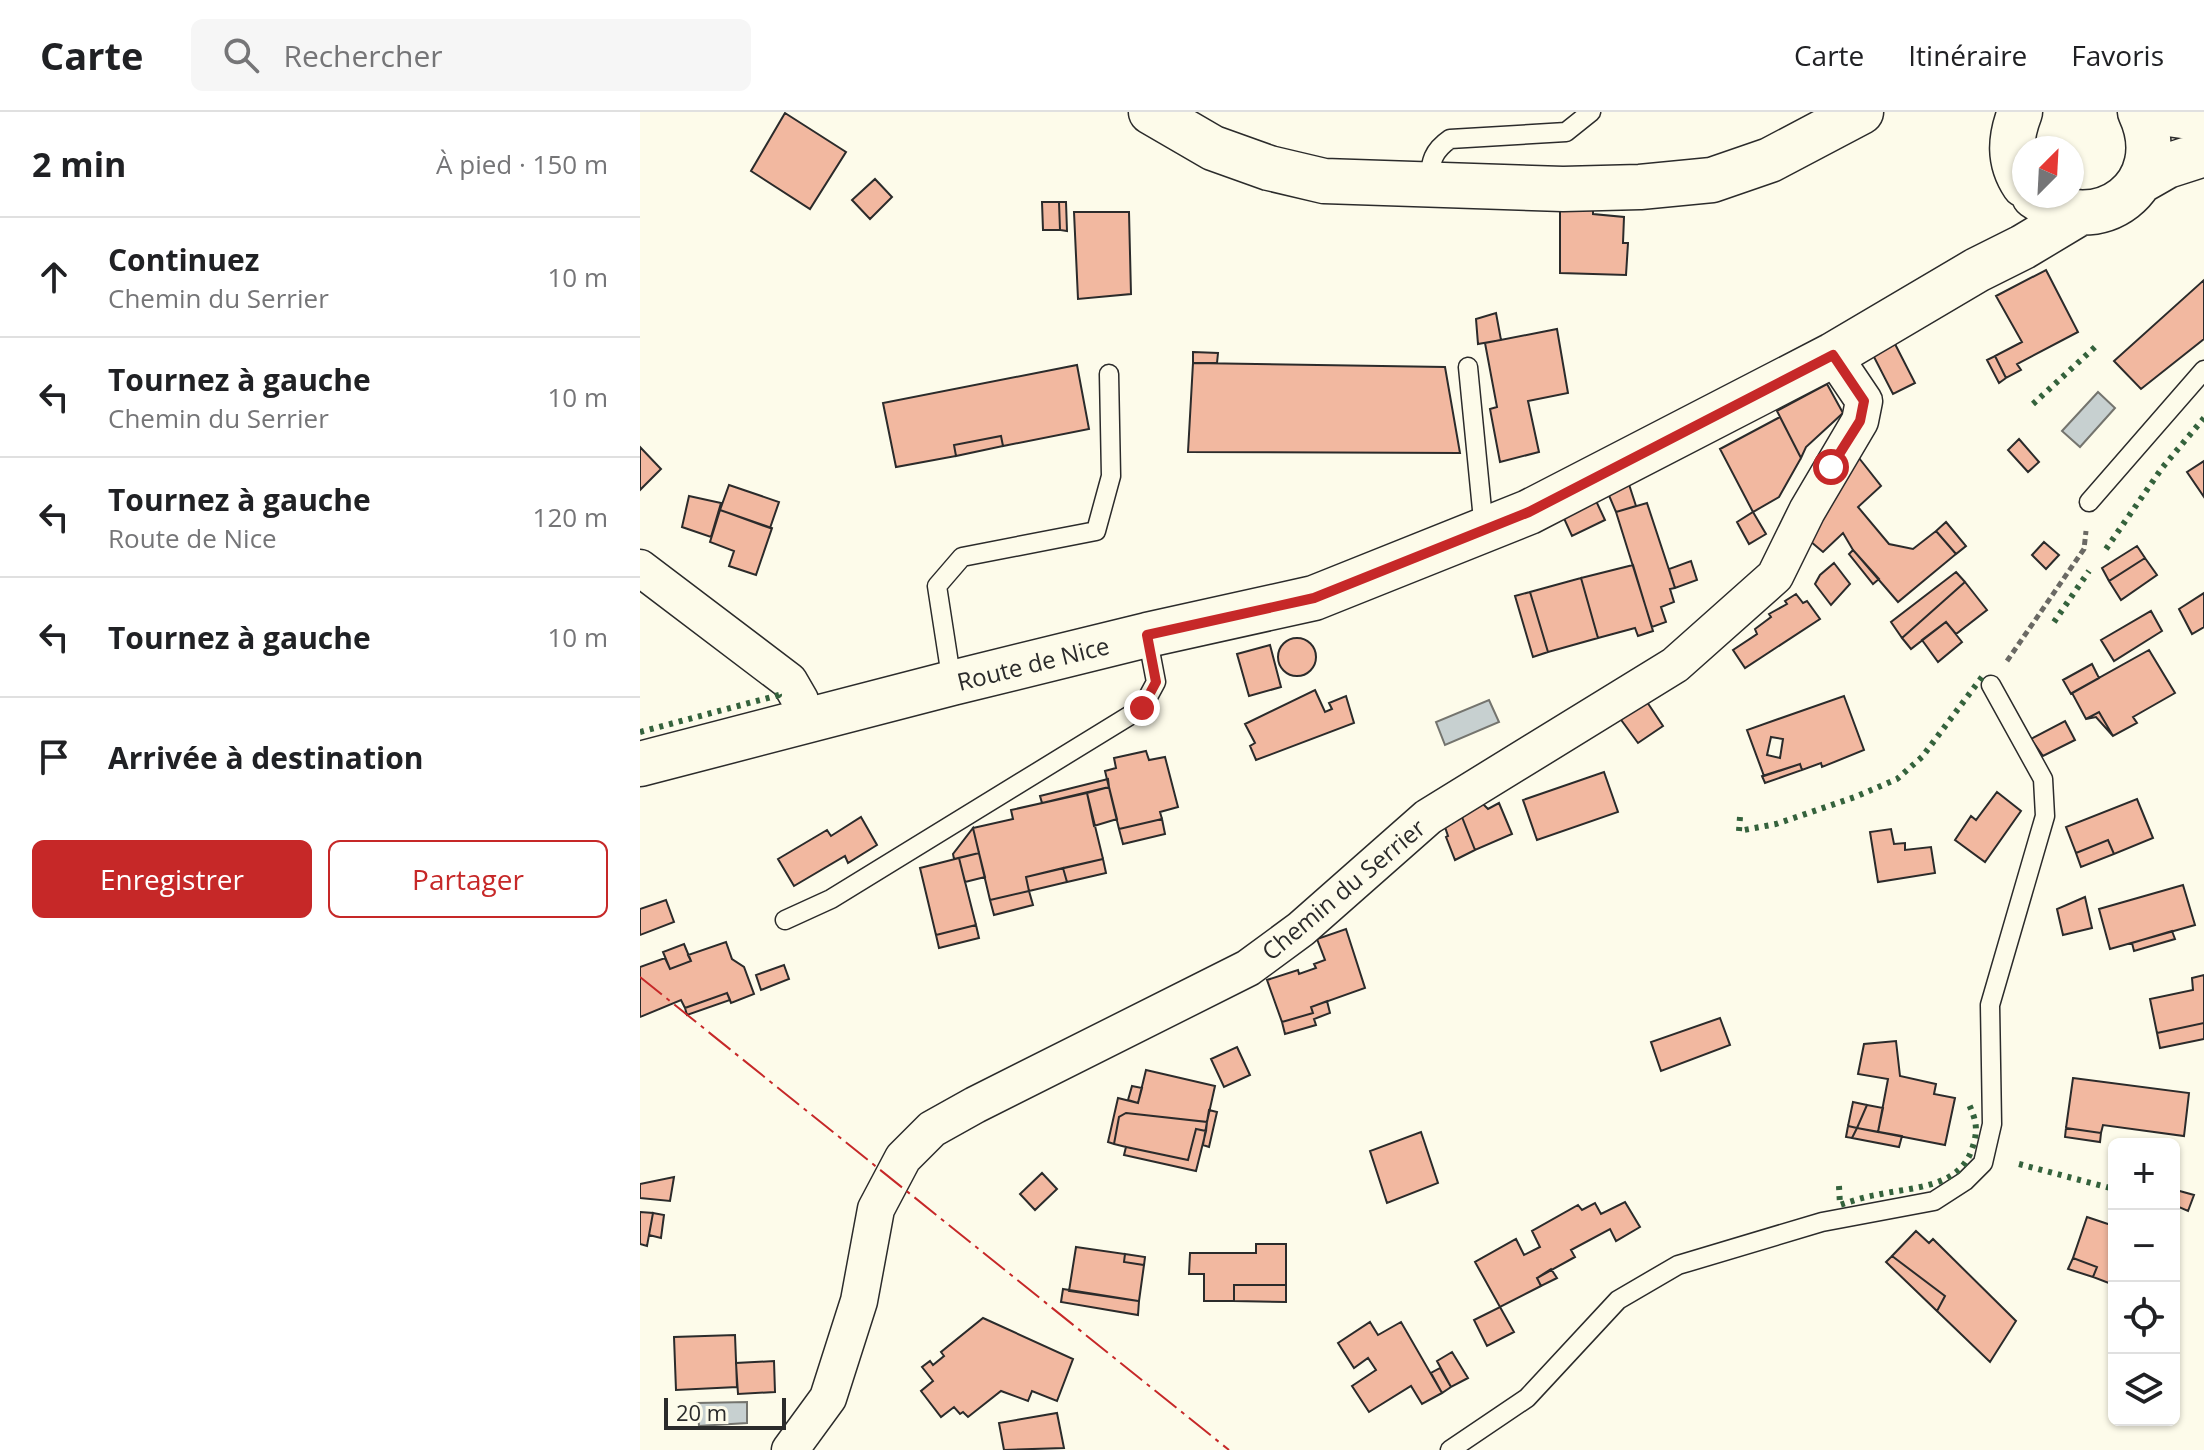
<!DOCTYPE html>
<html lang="fr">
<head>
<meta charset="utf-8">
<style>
	body { margin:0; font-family:"Open Sans",sans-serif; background:#f6f6f6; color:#202124 }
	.controls { position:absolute; right:24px; bottom:24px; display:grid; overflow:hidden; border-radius:12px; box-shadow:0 2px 6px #0004 }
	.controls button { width:72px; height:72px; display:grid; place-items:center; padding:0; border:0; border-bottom:2px solid #e0e0e0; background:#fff; color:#202124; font:40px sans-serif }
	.compass { position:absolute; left:1372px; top:24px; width:72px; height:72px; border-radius:50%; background:#fff; box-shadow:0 2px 6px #0004; rotate:24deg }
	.scale { position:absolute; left:24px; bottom:20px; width:122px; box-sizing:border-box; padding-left:8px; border:4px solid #2b2b2b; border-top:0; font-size:22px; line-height:28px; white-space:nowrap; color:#2b2b2b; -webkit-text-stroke:6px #fdfbea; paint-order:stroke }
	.stop { position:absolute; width:24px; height:24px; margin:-18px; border:6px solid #c62828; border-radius:50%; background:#fff }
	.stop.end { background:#c62828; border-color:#fff; box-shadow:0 2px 8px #0008 }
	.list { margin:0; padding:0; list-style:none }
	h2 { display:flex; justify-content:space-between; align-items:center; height:104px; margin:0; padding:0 32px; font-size:34px }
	h2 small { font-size:26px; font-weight:400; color:#757577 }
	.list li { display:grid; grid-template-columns:52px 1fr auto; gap:24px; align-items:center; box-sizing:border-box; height:120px; padding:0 32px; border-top:2px solid #e0e0e0 }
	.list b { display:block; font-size:30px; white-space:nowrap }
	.list p { margin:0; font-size:26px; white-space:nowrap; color:#757577 }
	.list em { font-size:26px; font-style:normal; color:#757577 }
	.actions { display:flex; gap:16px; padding:24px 32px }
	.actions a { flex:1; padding:18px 0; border:2px solid #c62828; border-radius:12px; text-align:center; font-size:28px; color:#c62828 }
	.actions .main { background:#c62828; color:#fff }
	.icon { flex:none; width:44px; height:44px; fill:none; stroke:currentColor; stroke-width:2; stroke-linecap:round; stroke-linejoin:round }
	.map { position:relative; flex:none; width:1564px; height:1338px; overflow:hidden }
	header { display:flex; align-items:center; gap:48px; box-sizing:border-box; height:112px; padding:0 40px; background:#fff; border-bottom:2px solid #e0e0e0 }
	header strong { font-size:38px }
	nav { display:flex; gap:44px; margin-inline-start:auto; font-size:28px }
	.search { width:560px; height:72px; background:#f6f6f6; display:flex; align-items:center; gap:20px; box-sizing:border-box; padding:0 28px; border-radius:12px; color:#757577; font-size:30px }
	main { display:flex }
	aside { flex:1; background:#fff }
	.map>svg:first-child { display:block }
	.water { fill:#c7d0d0; stroke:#74746e; stroke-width:2 }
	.building { fill:#f2b8a0; stroke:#2b2b2b; stroke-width:2; fill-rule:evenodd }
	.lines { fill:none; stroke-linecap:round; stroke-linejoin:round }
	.service-casing { stroke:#2b2b2b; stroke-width:21 }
	.minor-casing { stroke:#2b2b2b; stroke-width:39 }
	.secondary-casing { stroke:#2b2b2b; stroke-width:47 }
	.path { stroke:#6a6964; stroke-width:5; stroke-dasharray:6 4; stroke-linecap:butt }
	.service { stroke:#fdfbea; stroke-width:18 }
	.minor { stroke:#fdfbea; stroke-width:36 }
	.secondary { stroke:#fdfbea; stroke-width:44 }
	.hedge { stroke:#34623c; stroke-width:6; stroke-dasharray:4 6; stroke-linecap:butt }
	.power { stroke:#c62828; stroke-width:2; stroke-dasharray:28 6 4 6; stroke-linecap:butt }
	.route { stroke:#c62828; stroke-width:10 }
	.labels { text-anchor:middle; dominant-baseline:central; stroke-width:6; stroke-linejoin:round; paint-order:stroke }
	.street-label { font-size:24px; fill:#2b2b2b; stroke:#fdfbea }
</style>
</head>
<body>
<header>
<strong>Carte</strong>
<div class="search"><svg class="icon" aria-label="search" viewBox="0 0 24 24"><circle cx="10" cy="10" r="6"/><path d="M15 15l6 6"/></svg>Rechercher</div>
<nav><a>Carte</a><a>Itinéraire</a><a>Favoris</a></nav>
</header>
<main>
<aside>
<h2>2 min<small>À pied · 150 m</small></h2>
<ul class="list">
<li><svg class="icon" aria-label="ahead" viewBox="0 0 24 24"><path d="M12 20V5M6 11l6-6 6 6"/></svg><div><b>Continuez</b><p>Chemin du Serrier</p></div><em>10 m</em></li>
<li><svg class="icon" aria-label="left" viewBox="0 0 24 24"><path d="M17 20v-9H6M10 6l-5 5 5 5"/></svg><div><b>Tournez à gauche</b><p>Chemin du Serrier</p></div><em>10 m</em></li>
<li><svg class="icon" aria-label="left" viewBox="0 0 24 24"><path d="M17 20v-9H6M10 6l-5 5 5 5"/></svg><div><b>Tournez à gauche</b><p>Route de Nice</p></div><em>120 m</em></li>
<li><svg class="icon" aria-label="left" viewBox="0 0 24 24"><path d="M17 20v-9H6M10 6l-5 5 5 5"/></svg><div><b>Tournez à gauche</b></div><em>10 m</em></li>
<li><svg class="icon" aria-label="arrive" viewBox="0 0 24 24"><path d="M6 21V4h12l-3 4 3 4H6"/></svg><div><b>Arrivée à destination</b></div></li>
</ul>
<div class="actions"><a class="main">Enregistrer</a><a>Partager</a></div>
</aside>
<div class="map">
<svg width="1564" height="1338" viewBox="0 0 1564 1338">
	<rect width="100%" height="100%" fill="#fdfbea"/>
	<path class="water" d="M1458,280L1475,296L1440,335L1422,319Z
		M849,588L859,610L805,633L796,610Z
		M107,1290V1311L59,1314L57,1291Z"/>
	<path class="building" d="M145,1L206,40L170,97L111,59Z
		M235,67L252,85L230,107L212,88Z
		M920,89L953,92V102L984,105L983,131H988L986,163L920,161Z
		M402,90H419L420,118H403Z
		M419,90H426L427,119L420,118Z
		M434,100H489L491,182L438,187Z
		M1406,158L1438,220L1377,252L1381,258L1366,266L1355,244L1382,230L1356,184Z
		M1564,168V227L1501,277L1474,249Z
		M856,201L861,228L838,232L836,207Z
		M917,217L928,281L888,289L899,340L860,350L850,297L857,295L845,231Z
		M1255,232L1275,271L1253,282L1233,243Z
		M553,240L578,241L577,251H553Z
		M1355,244L1366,266L1359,271L1347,248Z
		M553,251L805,255L820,341L548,340Z
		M437,253L449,317L363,334L361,324L314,333L316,344L256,355L243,291Z
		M1187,272L1203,301L1166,335L1161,346L1137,299Z
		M1140,305L1161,346L1139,385L1113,400L1080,337Z
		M361,324L363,334L316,344L314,333Z
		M1379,327L1399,350L1388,360L1368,338Z
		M0,335L21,357L0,378Z
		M1219,346L1241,374L1218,395L1249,432L1273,437L1296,419L1316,442L1258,490L1213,438L1203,421L1183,440L1170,429L1194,378Z
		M1564,349V385L1547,360Z
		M984,357L996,394L976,400L962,367Z
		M89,373L139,390L130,416L80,398Z
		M949,374L965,408L932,424L917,391Z
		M49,384L81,391L71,425L42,415Z
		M1007,391L1035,476L1030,477L1034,490L1021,495L1026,510L1012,515L976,400Z
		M80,398L132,416L116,463L89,454L94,439L70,430Z
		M1113,400L1126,422L1109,432L1097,410Z
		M1306,410L1326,434L1316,442L1296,419Z
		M1404,430L1419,443L1406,457L1392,443Z
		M1497,434L1505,446L1469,469L1462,456Z
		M1213,438L1239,467L1233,472L1209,442Z
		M1505,446L1517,463L1481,488L1469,469Z
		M1051,449L1057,468L1035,476L1029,457Z
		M1194,451L1210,472L1191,493L1175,472L1180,463Z
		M993,453L1013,519L998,524L995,516L958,526L941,466Z
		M1316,460L1325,470L1262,526L1251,510Z
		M941,466L958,526L908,540L890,480Z
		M1325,470L1347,498L1316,522L1306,510L1271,537L1262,526Z
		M890,480L908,540L893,545L875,484Z
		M1564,481V515L1552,522L1539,497Z
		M1156,482L1163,491L1167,489L1180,507L1105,556L1093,538L1117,522L1115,517L1131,505L1129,502L1147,492L1145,489Z
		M1511,499L1522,519L1474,549L1461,528Z
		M1306,510L1322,530L1298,550L1282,528Z
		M638 545a19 19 0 1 1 38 0a19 19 0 1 1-38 0Z
		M630,533L641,575L609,584L597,542Z
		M1509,538L1535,581L1493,605L1497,611L1473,624L1459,600L1446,607L1432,581Z
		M1452,552L1459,566L1431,582L1423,568Z
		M675,578L685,600L692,597L689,591L706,584L714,611L616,648L610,634L615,631L605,612Z
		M1204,584L1224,638L1182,655L1181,651L1162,658L1160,652L1124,664L1107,618ZM1131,625L1143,627L1140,646L1127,643Z
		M1005,587L1023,614L998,631L979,605Z
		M1459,600L1473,624L1456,605L1446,607Z
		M1425,609L1435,628L1403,644L1391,627Z
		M506,639L509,648L525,645L538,695L520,700L522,707L479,717L465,659L476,656L474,646Z
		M1160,652L1162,658L1125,671L1122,664Z
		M964,660L978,700L897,728L883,688Z
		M468,667L469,675L402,691L400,684Z
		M469,675L477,707L454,714L447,681Z
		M1357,680L1381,699L1345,750L1315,728L1331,704L1336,708Z
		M447,681L463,747L386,765L389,779L350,788L333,716L373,707L371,698Z
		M1497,687L1513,726L1474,742L1468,728L1436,741L1426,715Z
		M840,689L848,697L859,691L872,722L835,738L820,700Z
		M820,700L835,738L815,748L806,725L808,724L804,712Z
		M221,705L237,733L208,751L205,744L154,774L138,747L187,718L191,724Z
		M522,707L525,722L483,732L479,717Z
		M333,716L339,741L314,747L313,742Z
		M1251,717L1254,732L1265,731V738L1291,735L1295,761L1238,770L1230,720Z
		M1468,728L1474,742L1441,755L1436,741Z
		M339,741L345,765L325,770L319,746Z
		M319,746L336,813L296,823L280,756Z
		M463,747L466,761L427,770L423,756Z
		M423,756L427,770L389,779L386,765Z
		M1543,773L1555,813L1470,837L1459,797Z
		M389,779L393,793L354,803L350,788Z
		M1445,785L1452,816L1423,823L1417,797Z
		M26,788L34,810L0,823V797Z
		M336,813L339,826L299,836L296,823Z
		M706,817L725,876L671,895L673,901L642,910L627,868L658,858L659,862L676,856L674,852L685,848L677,827Z
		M1532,819L1535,827L1494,839L1492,831Z
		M86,830L92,847L104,855L114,882L91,891L87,881L45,896L41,888L0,905V855L25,846L30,857L51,849L48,843Z
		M44,832L51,849L30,857L23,840Z
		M144,853L149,867L121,878L116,863Z
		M1564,863V911L1517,921L1510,887L1553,878L1552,866Z
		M87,881L90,888L47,903L45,896Z
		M687,889L690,901L674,907L676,913L645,922L642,910L673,901L671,895Z
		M1080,906L1090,933L1021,959L1011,930Z
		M1564,911V927L1520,936L1517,921Z
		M1256,929L1260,964L1296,972L1294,982L1315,986L1305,1033L1238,1020L1248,967L1218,962L1224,932Z
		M597,935L610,963L584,975L571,947Z
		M506,958L575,974L567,1010L486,1001L479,1005L474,1032L468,1030L478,986L498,991Z
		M1433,966L1549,981L1544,1024L1463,1013L1461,1021L1426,1016Z
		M492,974L502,976L498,991L488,988Z
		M1213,990L1227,993L1217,1016L1208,1014Z
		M1227,993L1243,996L1238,1020L1217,1016Z
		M569,998L577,1000L569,1035L563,1033Z
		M486,1001L567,1010L566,1019L556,1017L548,1048L486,1035L474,1032L479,1005Z
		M1208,1014L1217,1016L1212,1026L1206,1025Z
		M1217,1016L1262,1024L1259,1035L1212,1026Z
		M1426,1016L1461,1021L1460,1030L1425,1025Z
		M556,1017L566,1019L556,1059L484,1043L486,1035L548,1048Z
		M781,1020L798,1071L747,1091L730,1039Z
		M402,1061L417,1077L395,1098L380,1082Z
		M34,1065L30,1089L0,1086V1072Z
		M1536,1078L1554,1083L1548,1099L1534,1093Z
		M985,1090L1000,1115L976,1129L970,1117L931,1138L935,1145L897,1166L901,1174L860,1195L835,1150L876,1127L884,1143L900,1135L892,1119L938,1093L942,1098L955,1091L961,1102Z
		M0,1100L13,1101L7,1134L0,1132Z
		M13,1101L24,1103L21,1126L9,1123Z
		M1447,1105L1474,1114V1173L1453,1165L1457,1155L1433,1146Z
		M1276,1119L1289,1131L1293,1127L1376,1209L1350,1250L1297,1199L1305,1184L1252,1144Z
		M616,1132H646V1173H594V1189H564V1162H549L550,1141H616Z
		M436,1135L485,1142L484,1150L504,1153L499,1189L429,1179Z
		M485,1142L505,1145L504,1153L484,1150Z
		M1252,1144L1305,1184L1297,1199L1246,1150Z
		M1433,1146L1457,1155L1453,1165L1428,1157Z
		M911,1157L917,1166L901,1174L897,1166Z
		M594,1173H646V1190L594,1189Z
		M423,1177L499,1189L498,1203L421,1190Z
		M860,1195L874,1220L847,1234L834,1208Z
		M343,1206L433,1247L417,1289L392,1279L388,1289L361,1279L328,1305L323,1300L320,1302L314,1295L301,1305L281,1279L293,1269L282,1255L290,1249L293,1253L304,1244L301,1240Z
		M730,1210L738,1223L761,1210L802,1281L782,1292L771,1274L729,1300L712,1274L736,1258L728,1246L714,1256L698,1231Z
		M95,1223L97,1275L36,1278L34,1225Z
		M812,1240L828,1266L811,1275L797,1249Z
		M134,1249L135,1280L98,1282L96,1251Z
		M800,1256L811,1275L802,1281L791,1261Z
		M417,1301L424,1336L364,1338L359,1311Z"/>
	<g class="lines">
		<g class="service-casing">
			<path id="service" d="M788,73C791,51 791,40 810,27L926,20L951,0
				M828,255L844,418
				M1449,390L1564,258
				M312,571L297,474L322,445L456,419L471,364L469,262
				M145,808L191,787L502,596L516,570L507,523
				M810,1338L887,1286L978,1188L1038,1153L1182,1110L1294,1089L1325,1069L1343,1051L1352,1012L1350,893L1405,704L1403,667L1351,573"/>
		</g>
		<g class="minor-casing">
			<path id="minor" d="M0,456L149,569L160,588L165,610
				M150,1338L188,1286L219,1189L236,1097L263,1046L292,1017L335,993L608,856L661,817L788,705L1035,553L1135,464L1167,399L1220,309L1224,289L1193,243"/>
		</g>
		<g class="secondary-casing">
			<path id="secondary" d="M511,0L573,36L629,56L684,69L923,77L1000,75L1072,68L1130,48L1221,0
				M1380,0C1370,26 1368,49 1384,73
				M1514,0L1564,7
				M1499,70L1527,54L1564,42
				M1394,84C1459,130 1534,73 1500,0
				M0,652L312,571L507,523L674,486L889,400L1193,243L1337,158L1383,135L1438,102"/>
		</g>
		<path class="path" d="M1367,549L1444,437L1446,419"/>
		<use href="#service" class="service"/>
		<use href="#minor" class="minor"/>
		<use href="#secondary" class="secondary"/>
		<path class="hedge" d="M1393,292L1455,235
			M1466,437L1522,356L1564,306
			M1414,510L1449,459
			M0,620L139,583L137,579
			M1100,705L1099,719L1136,712L1215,685L1257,667L1282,645L1342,565
			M1379,1052L1474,1077
			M1199,1074L1200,1093C1212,1089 1224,1085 1236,1083C1270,1075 1319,1077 1332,1037C1339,1017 1336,1008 1328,990"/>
		<path class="power" d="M0,865L589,1338"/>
	</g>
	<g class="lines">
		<path class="route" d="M502,596L516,570L507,523L674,486L889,400L1193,243L1224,289L1220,309L1191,355"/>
	</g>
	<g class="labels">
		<g class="street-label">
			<text transform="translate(393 551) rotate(-14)">Route de Nice</text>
			<text transform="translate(703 777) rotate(-40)">Chemin du Serrier</text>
		</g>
	</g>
</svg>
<div class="controls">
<button>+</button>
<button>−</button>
<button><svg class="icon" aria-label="locate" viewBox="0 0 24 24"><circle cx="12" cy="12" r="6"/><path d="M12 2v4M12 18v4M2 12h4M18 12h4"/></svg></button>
<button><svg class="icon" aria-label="layers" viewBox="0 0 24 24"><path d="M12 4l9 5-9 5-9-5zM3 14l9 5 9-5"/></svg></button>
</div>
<svg class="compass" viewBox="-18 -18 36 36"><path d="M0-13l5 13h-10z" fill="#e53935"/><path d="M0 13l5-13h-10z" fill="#757577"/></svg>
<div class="scale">20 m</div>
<div class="stop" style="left:1191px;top:355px"></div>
<div class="stop end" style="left:502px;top:596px"></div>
</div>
</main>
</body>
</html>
